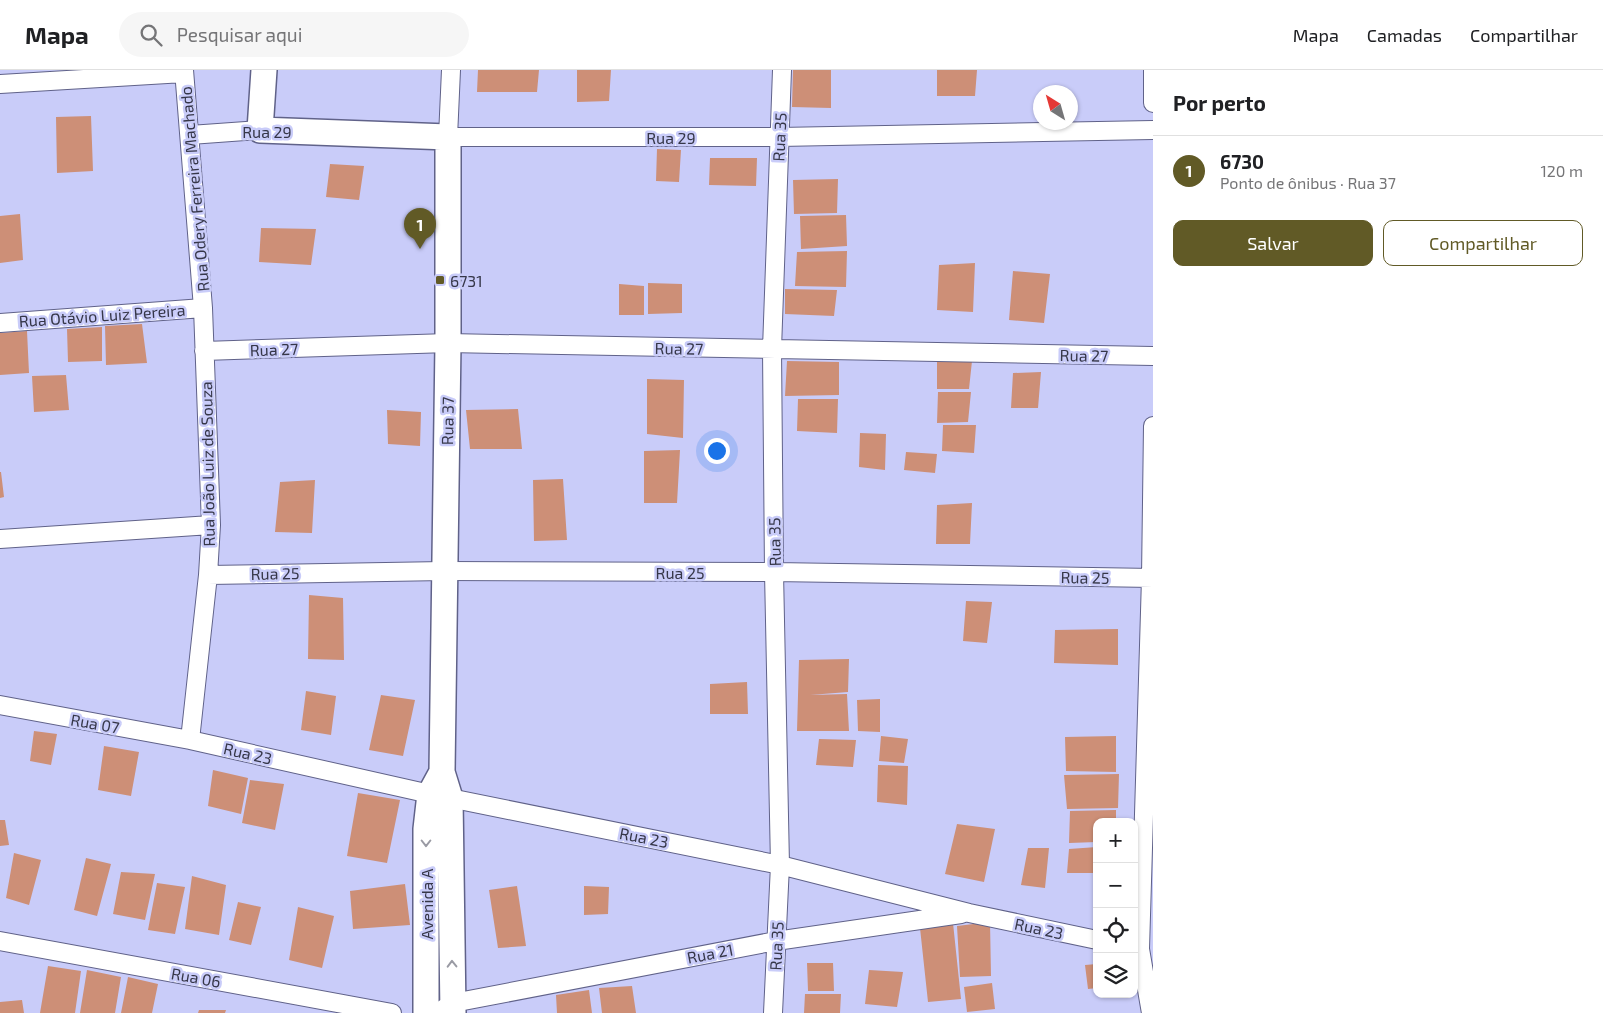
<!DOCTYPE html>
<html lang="pt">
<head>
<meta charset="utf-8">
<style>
	body { margin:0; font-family:"Exo 2",sans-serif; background:#f6f6f6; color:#202124 }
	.controls { position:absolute; right:15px; bottom:15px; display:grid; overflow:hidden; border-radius:10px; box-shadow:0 1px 4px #0004 }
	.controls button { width:45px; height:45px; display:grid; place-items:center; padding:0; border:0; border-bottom:1px solid #e0e0e0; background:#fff; color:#202124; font:25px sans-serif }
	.compass { position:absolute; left:1033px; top:15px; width:45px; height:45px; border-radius:50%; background:#fff; box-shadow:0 1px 4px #0004; rotate:323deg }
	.you { position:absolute; left:716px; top:380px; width:18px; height:18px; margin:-12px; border:4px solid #fff; border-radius:50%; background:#1a73e8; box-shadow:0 0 0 8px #1a73e833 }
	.badge { display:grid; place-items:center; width:32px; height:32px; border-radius:50%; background:#615a26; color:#fff; font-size:16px; font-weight:700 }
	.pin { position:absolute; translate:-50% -41px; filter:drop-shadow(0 1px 2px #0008) }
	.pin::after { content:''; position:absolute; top:26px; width:18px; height:15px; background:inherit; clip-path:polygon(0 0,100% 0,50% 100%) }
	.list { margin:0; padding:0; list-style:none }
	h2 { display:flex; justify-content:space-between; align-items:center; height:65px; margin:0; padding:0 20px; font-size:21px }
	h2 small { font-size:16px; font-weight:400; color:#757577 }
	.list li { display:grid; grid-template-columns:32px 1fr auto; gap:15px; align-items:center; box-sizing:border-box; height:70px; padding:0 20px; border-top:1px solid #e0e0e0 }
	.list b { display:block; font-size:19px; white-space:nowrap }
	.list p { margin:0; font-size:16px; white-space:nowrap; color:#757577 }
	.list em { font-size:16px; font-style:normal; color:#757577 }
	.actions { display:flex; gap:10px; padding:15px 20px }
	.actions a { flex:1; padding:11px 0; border:1px solid #615a26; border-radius:10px; text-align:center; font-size:18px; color:#615a26 }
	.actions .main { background:#615a26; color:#fff }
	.icon { flex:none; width:28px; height:28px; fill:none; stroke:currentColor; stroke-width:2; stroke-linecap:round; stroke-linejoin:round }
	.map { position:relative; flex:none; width:1153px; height:943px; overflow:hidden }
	header { display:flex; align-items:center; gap:30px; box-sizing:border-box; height:70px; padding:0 25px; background:#fff; border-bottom:1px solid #e0e0e0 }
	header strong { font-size:24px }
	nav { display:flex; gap:28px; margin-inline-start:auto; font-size:18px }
	.search { width:350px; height:45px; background:#f6f6f6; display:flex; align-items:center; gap:12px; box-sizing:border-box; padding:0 18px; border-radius:28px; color:#757577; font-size:19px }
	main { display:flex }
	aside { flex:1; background:#fff }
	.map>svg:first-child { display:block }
	.building { fill:#cd8f77 }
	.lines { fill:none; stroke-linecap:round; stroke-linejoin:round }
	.street-casing { stroke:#606289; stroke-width:20 }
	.secondary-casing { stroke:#606289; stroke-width:28 }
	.street { stroke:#fff; stroke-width:18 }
	.secondary { stroke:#fff; stroke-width:25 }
	.oneway { stroke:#9a9ba4 }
	.poi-dot { fill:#615a26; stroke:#c9ccf9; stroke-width:2 }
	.labels { text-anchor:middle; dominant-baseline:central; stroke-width:5; stroke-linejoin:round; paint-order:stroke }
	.street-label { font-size:16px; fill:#363749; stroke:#c9ccf9 }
	.poi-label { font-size:16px; fill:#363749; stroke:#c9ccf9; text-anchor:start }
</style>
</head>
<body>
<header>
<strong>Mapa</strong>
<div class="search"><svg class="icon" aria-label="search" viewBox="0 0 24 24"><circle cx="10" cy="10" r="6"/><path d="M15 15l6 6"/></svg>Pesquisar aqui</div>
<nav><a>Mapa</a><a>Camadas</a><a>Compartilhar</a></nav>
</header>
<main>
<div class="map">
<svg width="1153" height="943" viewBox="0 0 1153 943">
	<rect width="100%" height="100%" fill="#c9ccf9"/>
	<path class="building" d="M478,0H539L537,22H477Z
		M577,0H611L609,31L577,32Z
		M793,0H831V38L792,37Z
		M937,0H977L975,26H937Z
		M91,46L93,101L57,103L56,47Z
		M657,79L681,80L679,112L656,111Z
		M710,88H757L756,116L709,115Z
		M330,94L364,96L359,130L326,127Z
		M838,109L837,143L794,144L793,110Z
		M20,144L23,190L0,193V146Z
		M846,145L847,176L801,179L800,146Z
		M261,158L316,159L311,195L259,192Z
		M847,181L846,217L795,216L797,182Z
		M975,193L973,242L937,240L939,195Z
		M1013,201L1050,204L1044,253L1009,250Z
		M648,213L682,214V243L648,244Z
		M619,214L644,216V245H619Z
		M785,219L837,220L834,246L785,244Z
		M142,254L147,293L106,295L105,256Z
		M102,257V291L68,292L67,259Z
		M27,261L29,303L0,305V263Z
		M937,290L972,291L969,319H937Z
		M787,291L839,292V325L785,326Z
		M1041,302L1038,338H1011L1013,303Z
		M66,305L69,340L34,342L32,306Z
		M647,309L684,310L683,368L647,364Z
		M938,322H971L968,352L937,353Z
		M798,329H838L837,363L797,361Z
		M518,339L522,379H470L466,340Z
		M387,340L421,342L420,376L388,374Z
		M943,355H976L974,383L942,381Z
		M860,363L886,364L885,400L859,397Z
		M680,380L677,433H644V381Z
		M906,382L937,384L935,403L904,400Z
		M0,402H1L4,427L0,428Z
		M563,409L567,470L534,471L533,410Z
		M315,410L312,463L275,462L280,412Z
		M972,433L970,474H936L937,435Z
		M309,525L343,528L344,590L308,589Z
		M966,531L992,532L987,573L963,571Z
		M1118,559V595L1054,593L1055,560Z
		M849,589L848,622L810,625L847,624L849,661H797L799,590Z
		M747,612L748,644H710V614Z
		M306,621L336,626L331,665L301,660Z
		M381,625L415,630L403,686L369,680Z
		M880,629V662L858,661L857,630Z
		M34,661L57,664L51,695L30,691Z
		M881,666L908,669L904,693L879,691Z
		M1116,666V702L1066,701L1065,667Z
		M819,669L856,670L853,697L816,695Z
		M104,676L139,682L131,726L98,720Z
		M878,695L908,696L907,735L877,732Z
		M213,700L248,708L241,744L208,736Z
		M1119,704L1118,738L1067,739L1064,705Z
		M250,710L284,714L275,760L242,753Z
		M358,723L400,730L387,793L347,786Z
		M1116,740V752H1097V772L1069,773L1070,741Z
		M0,750H5L9,775L0,776Z
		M957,754L995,759L984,812L945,804Z
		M1097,777V803H1067L1069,779Z
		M1028,778H1049L1045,818L1021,815Z
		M14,783L41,790L29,835L6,828Z
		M86,788L111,794L97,846L74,840Z
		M121,802L155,804L145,850L113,844Z
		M192,806L226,815L219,865L185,859Z
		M157,813L185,817L175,864L148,860Z
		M405,814L410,855L353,859L350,821Z
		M517,816L526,876L498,878L489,820Z
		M584,816L609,817L608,844L584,845Z
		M238,832L261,837L251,875L229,870Z
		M298,837L334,846L322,898L289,890Z
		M990,852L991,906L960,907L957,856Z
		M953,853L961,929L928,932L920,858Z
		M807,893H833L834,921H808Z
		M1097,894V918L1088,919L1085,895Z
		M48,896L81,901L75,943H40Z
		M87,900L121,907L115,943H80Z
		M869,900L903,902L897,937L865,934Z
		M128,907L158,914L152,943H121Z
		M992,913L995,939L967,942L964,917Z
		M632,916L636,943H602L599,918Z
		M589,920L592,943H557L556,925Z
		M805,924H841L840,943H804Z
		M22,930L24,943H0V932Z
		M199,940H226L225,943H198Z"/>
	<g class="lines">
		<g class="street-casing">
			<path id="street" d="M184,0L203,238L211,455L208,505L190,670
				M451,0L448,67H779L1153,60
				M1153,0V33
				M0,14L184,3
				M190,65L260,60
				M0,253L203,238
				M204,281L448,273L1153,286
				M0,469L211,455
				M208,505L444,501L774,502L1153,508
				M0,635L190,670L430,724L780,795L969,843L1097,870
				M0,871L392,943
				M437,943L453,933L776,871L961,844
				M773,943L780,795L774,502L772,279L782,0
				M1151,943L1140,879L1151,508L1153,356"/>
		</g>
		<g class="secondary-casing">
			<path id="secondary" d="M264,0L260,60L448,67V273L442,702L450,728L453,943
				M426,943V759L430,724L442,702"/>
		</g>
		<use href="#street" class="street"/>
		<use href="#secondary" class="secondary"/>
	</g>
	<defs><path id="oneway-chevron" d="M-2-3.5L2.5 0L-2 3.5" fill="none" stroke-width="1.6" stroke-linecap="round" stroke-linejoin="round" transform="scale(1.25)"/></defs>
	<g class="oneway">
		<use href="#oneway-chevron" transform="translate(426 773) rotate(90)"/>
		<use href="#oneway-chevron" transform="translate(452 894) rotate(-91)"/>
	</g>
	<rect class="poi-dot" x="435" y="205" width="10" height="10" rx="2.5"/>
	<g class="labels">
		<g class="street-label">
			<text x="267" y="61">Rua 29</text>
			<text x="671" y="67">Rua 29</text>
			<text transform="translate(779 67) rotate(-87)">Rua 35</text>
			<text transform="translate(194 119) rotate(-95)">Rua Odery Ferreira Machado</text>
			<text transform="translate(102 245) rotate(-4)">Rua Otávio Luiz Pereira</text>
			<text transform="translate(679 278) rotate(1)">Rua 27</text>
			<text transform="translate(274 279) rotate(-2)">Rua 27</text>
			<text transform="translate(1084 285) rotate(1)">Rua 27</text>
			<text transform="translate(447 351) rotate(-89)">Rua 37</text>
			<text transform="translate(207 394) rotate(-91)">Rua João Luiz de Souza</text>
			<text transform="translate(774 472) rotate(-91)">Rua 35</text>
			<text x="680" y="502">Rua 25</text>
			<text transform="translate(275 503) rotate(-1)">Rua 25</text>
			<text transform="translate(1085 507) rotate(1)">Rua 25</text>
			<text transform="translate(95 653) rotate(10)">Rua 07</text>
			<text transform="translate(248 683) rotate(13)">Rua 23</text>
			<text transform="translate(644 767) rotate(11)">Rua 23</text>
			<text transform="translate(426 834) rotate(-90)">Avenida A</text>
			<text transform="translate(1039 858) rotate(12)">Rua 23</text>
			<text transform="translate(776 876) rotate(-87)">Rua 35</text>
			<text transform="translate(710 883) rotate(-11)">Rua 21</text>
			<text transform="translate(196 907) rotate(10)">Rua 06</text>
		</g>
		<g class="poi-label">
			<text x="450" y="210">6731</text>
		</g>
	</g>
</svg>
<div class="controls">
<button>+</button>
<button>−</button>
<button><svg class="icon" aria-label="locate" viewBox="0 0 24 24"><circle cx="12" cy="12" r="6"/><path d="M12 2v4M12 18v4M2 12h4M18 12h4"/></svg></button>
<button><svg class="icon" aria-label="layers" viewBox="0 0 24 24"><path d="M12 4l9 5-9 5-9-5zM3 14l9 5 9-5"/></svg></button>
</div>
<svg class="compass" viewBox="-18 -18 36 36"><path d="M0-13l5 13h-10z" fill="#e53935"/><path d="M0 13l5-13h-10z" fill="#757577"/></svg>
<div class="you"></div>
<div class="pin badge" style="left:420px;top:179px">1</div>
</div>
<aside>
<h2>Por perto<small></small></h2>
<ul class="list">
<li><span class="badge">1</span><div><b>6730</b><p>Ponto de ônibus · Rua 37</p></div><em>120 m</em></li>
</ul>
<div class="actions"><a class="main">Salvar</a><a>Compartilhar</a></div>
</aside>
</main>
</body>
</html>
